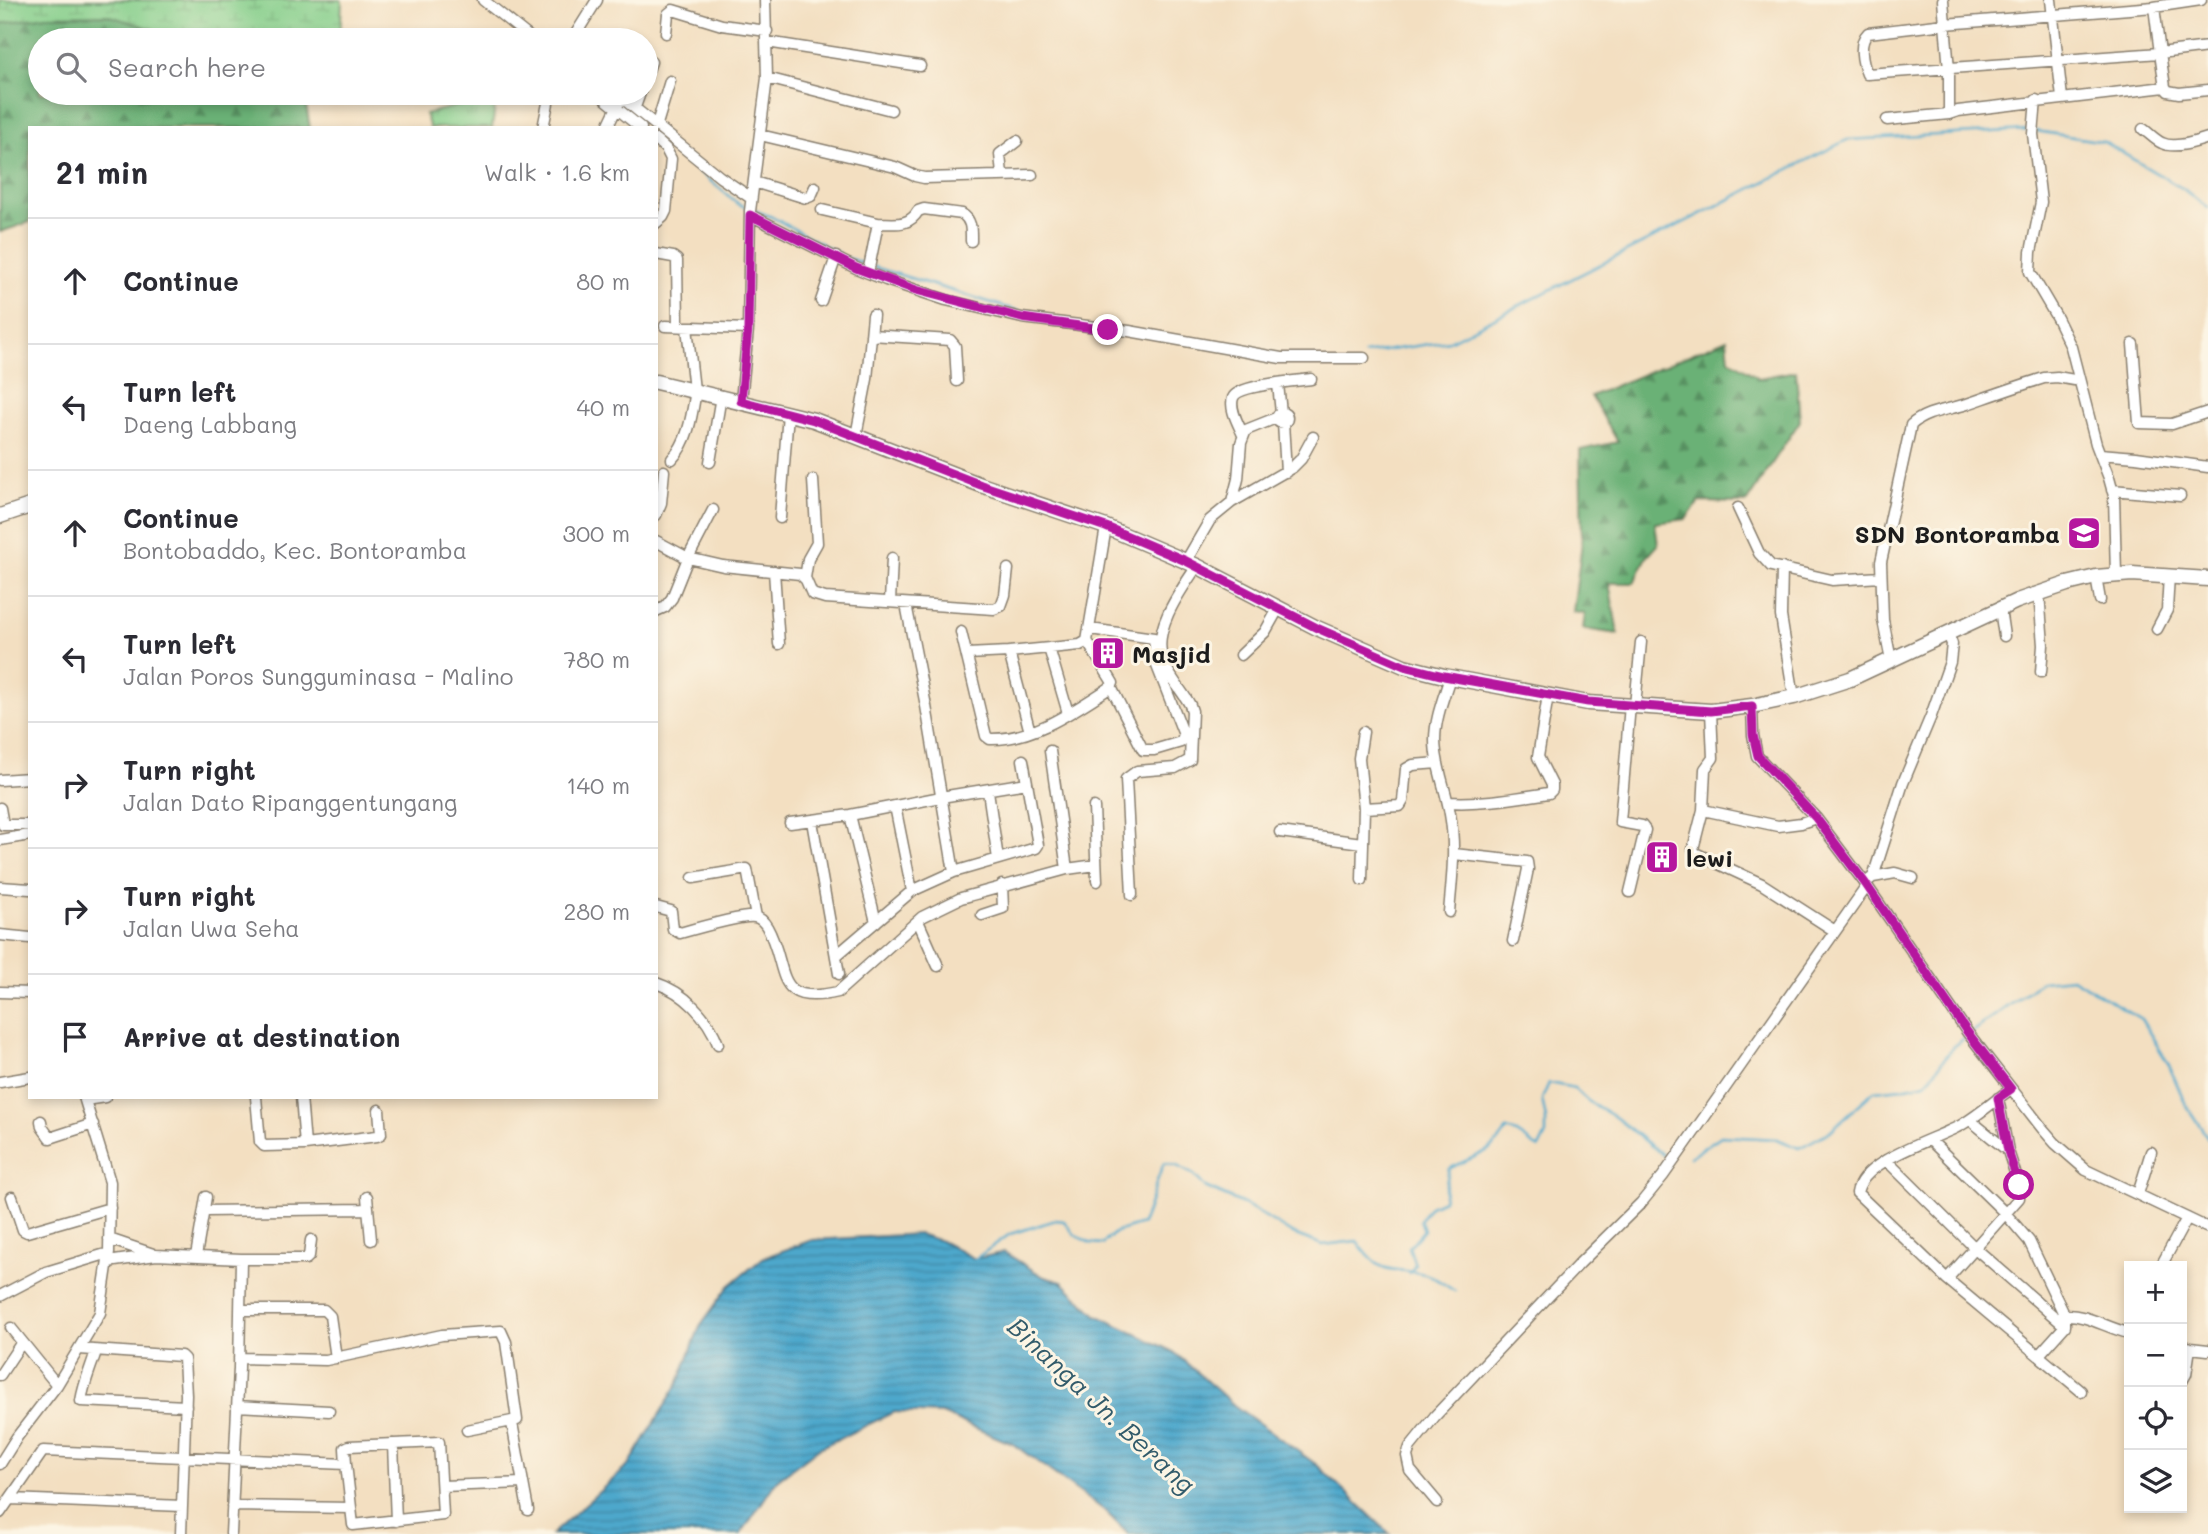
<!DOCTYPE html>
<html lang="en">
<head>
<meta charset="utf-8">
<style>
	body { margin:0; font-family:Mali,sans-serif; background:#f2f2f3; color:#2b2b33 }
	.controls { position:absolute; right:21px; bottom:21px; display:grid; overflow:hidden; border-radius:0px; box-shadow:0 4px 10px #0003 }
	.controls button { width:63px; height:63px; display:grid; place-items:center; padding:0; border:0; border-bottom:2px solid #e1e1e2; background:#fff; color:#2b2b33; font:35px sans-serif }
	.stop { position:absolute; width:21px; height:21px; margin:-16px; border:5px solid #b5179e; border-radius:50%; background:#fff }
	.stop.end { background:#b5179e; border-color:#fff; box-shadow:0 2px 7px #0008 }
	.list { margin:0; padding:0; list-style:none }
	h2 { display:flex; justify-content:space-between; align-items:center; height:91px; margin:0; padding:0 28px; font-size:30px }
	h2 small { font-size:23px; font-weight:400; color:#7c7c81 }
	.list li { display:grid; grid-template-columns:46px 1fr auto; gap:21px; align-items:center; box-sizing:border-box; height:126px; padding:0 28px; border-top:2px solid #e1e1e2 }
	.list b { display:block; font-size:26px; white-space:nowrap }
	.list p { margin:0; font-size:23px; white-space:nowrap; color:#7c7c81 }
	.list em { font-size:23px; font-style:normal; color:#7c7c81 }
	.icon { flex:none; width:38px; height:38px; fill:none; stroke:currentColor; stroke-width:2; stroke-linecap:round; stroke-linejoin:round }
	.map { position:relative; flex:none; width:2208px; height:1534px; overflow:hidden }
	.search { position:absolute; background:#fff; box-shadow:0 4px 10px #0003; left:28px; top:28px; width:630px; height:77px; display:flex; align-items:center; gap:18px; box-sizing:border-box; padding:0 24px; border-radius:38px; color:#7c7c81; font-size:26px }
	.panel { position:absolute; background:#fff; box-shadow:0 4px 10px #0003; left:28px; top:126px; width:630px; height:973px; border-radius:0px }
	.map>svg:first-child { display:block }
	.grass { fill:url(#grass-tufts); stroke:#507553; stroke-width:2 }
	.forest { fill:url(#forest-firs); stroke:#446649; stroke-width:2 }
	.wetland { fill:url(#wetland-marsh); stroke:#507553; stroke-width:2 }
	.water { fill:url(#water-rules); stroke:#356274; stroke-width:2 }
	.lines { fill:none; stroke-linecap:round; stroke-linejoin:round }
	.stream { stroke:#4ea8cc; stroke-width:2.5 }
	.minor-casing { stroke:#887e6e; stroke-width:13 }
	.major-casing { stroke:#887e6e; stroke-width:17 }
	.minor { stroke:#fff; stroke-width:10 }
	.major { stroke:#fff; stroke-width:14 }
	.route { stroke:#b5179e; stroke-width:9 }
	.labels { text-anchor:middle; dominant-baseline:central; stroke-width:6; stroke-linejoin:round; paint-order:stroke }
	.poi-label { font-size:24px; font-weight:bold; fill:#1c1c1c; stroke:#fcf5e5; text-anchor:start }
	.water-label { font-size:26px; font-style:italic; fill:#325b6b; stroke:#fcf5e5 }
</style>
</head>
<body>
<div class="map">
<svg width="2208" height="1534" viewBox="0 0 2208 1534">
	<defs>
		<pattern id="grass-tufts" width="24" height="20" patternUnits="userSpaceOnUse" patternTransform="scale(1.75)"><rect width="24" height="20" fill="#84ce8a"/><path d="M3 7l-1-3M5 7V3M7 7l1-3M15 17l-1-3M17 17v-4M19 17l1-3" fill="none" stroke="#71b076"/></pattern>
		<pattern id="forest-firs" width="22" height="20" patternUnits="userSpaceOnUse" patternTransform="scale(1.75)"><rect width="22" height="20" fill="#6bb176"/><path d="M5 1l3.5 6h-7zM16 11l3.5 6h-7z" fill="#578f60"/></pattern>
		<pattern id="wetland-marsh" width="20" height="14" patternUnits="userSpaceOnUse" patternTransform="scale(1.75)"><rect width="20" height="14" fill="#84ce8a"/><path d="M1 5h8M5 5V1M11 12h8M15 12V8" fill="none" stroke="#71b076"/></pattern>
		<pattern id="water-rules" width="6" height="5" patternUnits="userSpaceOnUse" patternTransform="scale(1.75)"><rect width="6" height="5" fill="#4ea8cc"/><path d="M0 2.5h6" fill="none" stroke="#4088a5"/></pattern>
	</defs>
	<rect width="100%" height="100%" fill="#fcf5e5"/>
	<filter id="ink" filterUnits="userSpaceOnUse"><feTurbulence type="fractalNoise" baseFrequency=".0143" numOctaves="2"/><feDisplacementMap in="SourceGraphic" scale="14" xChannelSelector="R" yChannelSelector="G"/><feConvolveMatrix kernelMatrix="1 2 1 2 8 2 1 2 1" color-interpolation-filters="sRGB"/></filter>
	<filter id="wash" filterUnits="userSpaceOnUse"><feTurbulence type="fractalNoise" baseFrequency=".00686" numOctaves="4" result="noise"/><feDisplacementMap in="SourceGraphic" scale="28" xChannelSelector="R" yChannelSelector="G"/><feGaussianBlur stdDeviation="1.57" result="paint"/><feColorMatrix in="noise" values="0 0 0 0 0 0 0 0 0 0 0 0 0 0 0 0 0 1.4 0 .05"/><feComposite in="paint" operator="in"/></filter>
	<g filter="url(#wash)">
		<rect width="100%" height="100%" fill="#f3dfc1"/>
		<path class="grass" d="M490,98L495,106L492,128H430L425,114Z"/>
		<path class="forest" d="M107,15L188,40H40V93H304L310,128H30V222L0,232V24L45,16Z
			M1727,339L1729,359L1759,378L1796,371L1800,421L1746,503L1699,502L1686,519L1655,523L1658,545L1647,557L1634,583H1609L1618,634L1583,629L1585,614L1573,612L1582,542L1580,450L1618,442L1591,396Z"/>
		<path class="wetland" d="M0,0H340L342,1L340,40H188L107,15L45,16L0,24Z"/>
		<path class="water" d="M919,1234L941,1241L975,1259L1004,1252L1044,1277L1062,1282L1096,1315L1174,1352L1235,1406L1317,1465L1390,1534H1128L1104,1510L1013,1444L942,1414L894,1412L819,1448L777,1480L741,1534H552L629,1465L679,1382L700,1326L729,1286L763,1258L812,1240Z"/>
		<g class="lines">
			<path class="stream" d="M2036,131L2104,142L2183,189L2208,208
				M671,148L737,203L748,208
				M754,210L772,217L838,253
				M847,258L868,265
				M874,267L1025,313
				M1364,354L1449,341L1847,140L2029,130
				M1971,1033L2042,981L2072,978L2141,1019L2168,1063L2186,1105L2208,1138
				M1690,1157L1721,1136L1777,1139L1799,1148L1829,1132L1874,1091L1902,1088L1926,1083L1954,1046L1966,1037
				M975,1259L1010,1234L1056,1220L1064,1221L1075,1235L1090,1243L1102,1244L1116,1232L1142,1224C1151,1204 1155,1183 1164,1163L1177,1166L1194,1175L1205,1187L1248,1206L1293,1234L1323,1245L1357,1241C1383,1278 1387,1266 1425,1274C1435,1277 1446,1286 1455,1291
				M1410,1273L1415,1265L1409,1247L1424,1230L1420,1220L1430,1206L1443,1200L1449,1169C1472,1156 1494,1154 1507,1129C1522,1133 1525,1141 1539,1148L1546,1134V1119L1542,1099L1549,1083L1574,1088L1588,1101L1615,1117L1663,1155"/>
		</g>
	</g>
	<g filter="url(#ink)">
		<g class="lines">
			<g class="minor-casing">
				<path id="minor" d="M483,0L533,40
					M1943,0L1945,24L1868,33C1858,43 1862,62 1867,74L2160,53L2154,7
					M2051,0L2062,98
					M666,33L668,14L673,10L722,25L767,31
					M572,40L597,0
					M767,42L920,66
					M2208,47L2160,53L2165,87L2168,91L2179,93L2208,90
					M646,76L651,62
					M767,78L891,110
					M598,93L641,128
					M616,93L720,177L751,198
					M2036,100L2033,134L2041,202L2031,252L2030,272L2057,318L2071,347L2096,444L2109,478L2114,496L2116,575
					M635,107L640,93
					M1949,114V69L1945,24L2154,7L2201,0
					M1887,120L1949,114L1958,111L2165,87
					M657,124L670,81
					M543,128L550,93
					M607,128L618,105
					M2143,129C2149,133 2155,140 2162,143C2174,149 2196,142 2208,138
					M760,135L895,167L915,176L924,178L1032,175
					M656,140L666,149L671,159L666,211L663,217L656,223
					M1002,175L1000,154L1017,141
					M754,182L806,198L811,196L815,187
					M822,210L878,223
					M750,215L856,268L886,280L946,300L1022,318L1129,331L1281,358H1364
					M656,254L673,257L677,260L678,326
					M868,273L878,223C894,223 909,227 918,211L924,209L962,214C972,220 971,230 971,241
					M821,301L836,257
					M665,326L748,329
					M687,327L694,390
					M871,335L950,340L955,346L957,381
					M2133,344L2139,423L2172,424L2208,412
					M1278,384L1281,413
					M741,401L748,329L750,211L767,78L765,0
					M1277 418a5 5 0 1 1 10 0a5 5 0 1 1-10 0Z
					M1283,423L1286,472
					M1243,435C1239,425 1229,409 1233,398C1237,385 1297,381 1311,379
					M856,436L867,379L873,315
					M2100,454L2136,457L2208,467
					M672,459C689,441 692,414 696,390
					M710,462L721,396
					M2112,490L2180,496
					M1232,502L1293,467L1301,459L1313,437
					M1738,508L1759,553L1771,566L1832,580L1881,577
					M656,515L661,503L664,471
					M780,518L788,413
					M656,541L688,558L723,566L800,574L806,580L812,594L825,598L994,609L1001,606L1005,595L1008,569
					M1186,561L1210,520L1232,502L1238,479L1241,443L1246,430L1276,418
					M1782,568L1781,616L1794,697
					M774,571L779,644
					M2096,577L2100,600
					M805,578L808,559L817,543L813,480
					M2039,593L2043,645L2041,672
					M890,602L892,558
					M906,604L926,706L954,872
					M2000,609L2004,636
					M656,611L665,607L672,598L688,558L713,510
					M1090,629L1154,638L1157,666L1184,735L1181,742L1154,750H1143L1111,687
					M2157,629L2167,610L2169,575
					M961,632L986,736L990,739C1034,740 1075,710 1111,687L1113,683L1110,678L1087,641
					M1049,648L1068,713
					M1009,652L1030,732
					M967,654L1009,652L1070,646L1080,645L1087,641L1106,527
					M1241,655L1265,632L1278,609
					M1891,660L1883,620L1881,562L1911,425C1926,411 1948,410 1967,404C1993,395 2018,386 2044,378L2057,377L2074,380
					M1630,705L1620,822L1642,826L1645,830L1630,892
					M1635,706L1641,642
					M1752,706L1753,735L1757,756L1816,818L1865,883L1968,1033L2042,1128L2055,1143L2086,1170L2208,1228
					M1711,711L1713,758L1705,769L1703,810L1778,826L1801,823L1816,818
					M1363,732L1359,758L1364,808
					M1050,751L1067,869
					M0,780L30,778
					M988,791L998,859
					M1448,802C1482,804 1516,798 1549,793L1552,790V785L1538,757L1548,695
					M895,806L912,891
					M1094,807L1097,881
					M0,808L3,825H30
					M1703,810L1693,849L1695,853L1762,884L1835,931
					M850,815L876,922
					M812,821L839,974
					M790,823L850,815L941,797L1027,783
					M1280,832L1362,843
					M0,840L30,835
					M1454,854L1527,862L1528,869L1513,941
					M1873,877L1895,873L1913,878
					M693,878L747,869L756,917
					M1362,880L1364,808L1400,806L1403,801L1406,769L1413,765L1438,763
					M1865,883L1873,877L1903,783L1931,716L1950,662L1952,644L1948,634
					M0,887L30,889
					M1132,895L1126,779L1137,771L1175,768L1190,760L1192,711L1190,705C1182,690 1166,674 1162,657C1153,627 1182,589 1197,566
					M656,907L671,911L673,929L680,933C694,929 744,915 755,917C761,918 764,922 767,927C790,968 771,1007 838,992L922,917L961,898L1067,869L1096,865
					M1449,912C1452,879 1456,847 1450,814C1446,789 1435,765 1435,740C1435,718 1444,697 1450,677
					M982,915L1003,908L1002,885
					M918,921L938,966
					M0,935L30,938
					M837,955L912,891L954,872L1036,848L1038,845L1023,760
					M656,983C684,992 708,1017 718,1044
					M0,992L30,993
					M0,1082L30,1077
					M2011,1089C1995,1100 1980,1114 1963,1124C1936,1140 1862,1159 1857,1193L1947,1279L2081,1391
					M256,1097L260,1142L264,1146L305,1145L377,1136L381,1134L379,1110
					M301,1097L305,1145
					M85,1100L105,1097
					M1970,1120L2008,1151
					M41,1121L42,1127L50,1138L93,1124
					M1930,1140L2005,1213L2029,1241L2063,1312L2065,1320V1326
					M1886,1160L1975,1248L2065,1326L2039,1355
					M2138,1194L2151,1152
					M12,1197L23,1230L27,1232L110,1208
					M367,1197L371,1240
					M205,1211L367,1209
					M109,1239L153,1254
					M196,1256L206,1197
					M241,1259H306L309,1256L311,1240
					M108,1262L156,1255L241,1259L239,1368L231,1534
					M2161,1266L2187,1218
					M1947,1279L2019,1198V1185L2008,1151L1998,1098
					M0,1296L46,1272L109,1253
					M240,1310H324L330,1316L336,1358
					M2064,1315C2088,1314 2106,1328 2129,1333
					M11,1328L57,1385
					M2182,1345L2190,1348L2186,1374L2182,1381
					M2190,1348L2208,1350
					M79,1349L181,1356L184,1359L186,1395L181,1534
					M96,1351C91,1368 84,1382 81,1401L186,1406
					M239,1358L326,1360L442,1335L501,1331L506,1342L517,1420L467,1430
					M0,1375L22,1342
					M237,1406L329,1411
					M512,1423L528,1510
					M393,1444L396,1521
					M0,1464L17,1437L57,1385L100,1313L109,1253L110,1182L84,1097
					M442,1486L523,1483
					M11,1499L182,1506
					M1437,1502L1410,1470L1407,1456L1410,1447L1435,1416L1580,1263L1641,1203L1663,1176L1867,886
					M232,1506L350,1508
					M0,1513L43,1451L346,1464L345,1448L349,1446L439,1442L443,1515L353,1525L346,1464"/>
			</g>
			<g class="major-casing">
				<path id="major" d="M656,382L814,420L981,485L1106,527L1197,566L1317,628L1404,666L1444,676L1588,703L1711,711L1752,706L1794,697L1850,679L2017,601L2067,584L2096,577L2132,574L2208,579
					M0,516L30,506"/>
			</g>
			<use href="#minor" class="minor"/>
			<use href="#major" class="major"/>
		</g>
	</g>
	<g class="lines" filter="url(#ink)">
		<path class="route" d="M1108,330L1022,318L916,290L856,268L750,215L748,329L741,401L814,420L981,485L1106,527L1186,561L1317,628L1404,666L1444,676L1588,702L1711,711L1752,706L1753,735L1758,756L1816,818L1865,883L1968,1033L2011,1089L1998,1098L2008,1151L2019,1185"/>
	</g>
	<defs>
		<g id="school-square" transform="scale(1.75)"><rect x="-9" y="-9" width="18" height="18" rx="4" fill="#b5179e" stroke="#fcf5e5"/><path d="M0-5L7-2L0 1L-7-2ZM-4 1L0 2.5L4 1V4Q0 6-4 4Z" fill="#fff"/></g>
		<g id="building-square" transform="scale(1.75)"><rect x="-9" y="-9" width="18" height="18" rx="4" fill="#b5179e" stroke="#fcf5e5"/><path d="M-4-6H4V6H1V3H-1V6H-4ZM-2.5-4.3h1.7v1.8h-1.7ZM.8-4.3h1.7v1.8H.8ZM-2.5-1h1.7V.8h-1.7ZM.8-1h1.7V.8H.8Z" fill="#fff"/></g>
	</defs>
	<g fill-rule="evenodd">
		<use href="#school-square" x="2084" y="533"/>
		<use href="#building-square" x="1108" y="653"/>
		<use href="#building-square" x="1662" y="857"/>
	</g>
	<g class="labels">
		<g class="poi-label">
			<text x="2060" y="533" text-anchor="end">SDN Bontoramba</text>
			<text x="1132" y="653">Masjid</text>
			<text x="1686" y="857">lewi</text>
		</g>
		<g class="water-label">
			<text transform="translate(1102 1405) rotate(43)">Binanga Jn. Berang</text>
		</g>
	</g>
</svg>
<div class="controls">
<button>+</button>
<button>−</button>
<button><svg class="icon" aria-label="locate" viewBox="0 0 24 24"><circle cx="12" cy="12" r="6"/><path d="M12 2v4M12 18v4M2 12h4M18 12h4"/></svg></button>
<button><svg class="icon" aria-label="layers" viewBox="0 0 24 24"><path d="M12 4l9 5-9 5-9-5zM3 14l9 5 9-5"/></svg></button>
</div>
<div class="stop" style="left:2019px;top:1185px"></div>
<div class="stop end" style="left:1108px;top:330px"></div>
<div class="search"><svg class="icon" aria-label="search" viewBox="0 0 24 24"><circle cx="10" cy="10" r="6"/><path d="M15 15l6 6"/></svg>Search here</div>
<section class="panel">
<h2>21 min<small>Walk · 1.6 km</small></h2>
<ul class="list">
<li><svg class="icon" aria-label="ahead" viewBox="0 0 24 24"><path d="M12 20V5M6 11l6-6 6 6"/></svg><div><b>Continue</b></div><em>80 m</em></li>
<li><svg class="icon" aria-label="left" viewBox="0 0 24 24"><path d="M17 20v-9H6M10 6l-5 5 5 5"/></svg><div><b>Turn left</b><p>Daeng Labbang</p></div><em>40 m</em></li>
<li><svg class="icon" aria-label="ahead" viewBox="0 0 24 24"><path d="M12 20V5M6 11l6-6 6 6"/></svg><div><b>Continue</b><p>Bontobaddo, Kec. Bontoramba</p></div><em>300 m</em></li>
<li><svg class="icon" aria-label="left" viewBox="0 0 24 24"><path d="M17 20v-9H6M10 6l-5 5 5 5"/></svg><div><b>Turn left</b><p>Jalan Poros Sungguminasa - Malino</p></div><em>780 m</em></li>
<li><svg class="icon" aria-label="right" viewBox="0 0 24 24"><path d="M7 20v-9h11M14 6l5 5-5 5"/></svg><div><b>Turn right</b><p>Jalan Dato Ripanggentungang</p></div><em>140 m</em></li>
<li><svg class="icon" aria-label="right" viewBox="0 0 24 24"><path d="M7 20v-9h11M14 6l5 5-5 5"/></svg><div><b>Turn right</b><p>Jalan Uwa Seha</p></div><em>280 m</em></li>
<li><svg class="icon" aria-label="arrive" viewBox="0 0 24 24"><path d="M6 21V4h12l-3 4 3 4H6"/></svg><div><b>Arrive at destination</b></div></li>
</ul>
</section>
</div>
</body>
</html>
